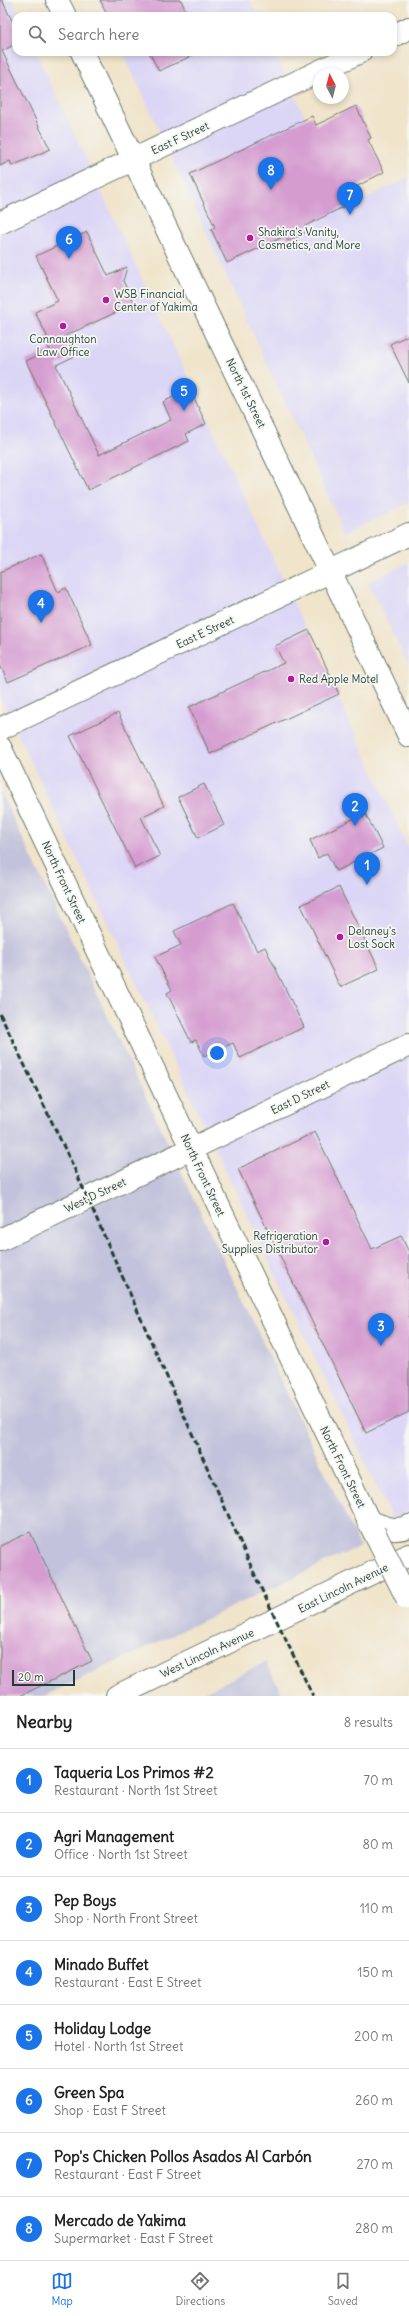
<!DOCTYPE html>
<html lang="en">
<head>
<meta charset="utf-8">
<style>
	body { margin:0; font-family:Delius,sans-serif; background:#f2f2f2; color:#222 }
	.compass { position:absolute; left:313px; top:68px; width:36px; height:36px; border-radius:50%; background:#fff; box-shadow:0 2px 6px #0003; rotate:353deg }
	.scale { position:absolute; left:12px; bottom:10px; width:63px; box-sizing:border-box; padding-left:4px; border:2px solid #1f3d34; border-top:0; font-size:11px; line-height:14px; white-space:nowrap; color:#1f3d34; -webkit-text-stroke:3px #f6f6f2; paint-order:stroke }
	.you { position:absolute; left:217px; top:1053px; width:14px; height:14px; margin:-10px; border:3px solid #fff; border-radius:50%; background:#1a73e8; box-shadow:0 0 0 6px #1a73e833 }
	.badge { display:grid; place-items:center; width:26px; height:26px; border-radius:50%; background:#1a73e8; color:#fff; font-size:13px; font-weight:700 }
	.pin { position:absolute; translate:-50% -33px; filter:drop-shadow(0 1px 2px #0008) }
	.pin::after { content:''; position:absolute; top:21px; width:14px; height:12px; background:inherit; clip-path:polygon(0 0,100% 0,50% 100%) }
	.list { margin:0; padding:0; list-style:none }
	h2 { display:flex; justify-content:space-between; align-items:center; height:52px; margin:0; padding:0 16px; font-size:17px }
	h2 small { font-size:13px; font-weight:400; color:#767676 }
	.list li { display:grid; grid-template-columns:26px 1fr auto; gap:12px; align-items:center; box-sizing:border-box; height:64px; padding:0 16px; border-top:1px solid #e0e0e0 }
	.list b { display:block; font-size:15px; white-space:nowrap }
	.list p { margin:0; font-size:13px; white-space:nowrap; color:#767676 }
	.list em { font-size:13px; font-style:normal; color:#767676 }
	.icon { flex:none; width:22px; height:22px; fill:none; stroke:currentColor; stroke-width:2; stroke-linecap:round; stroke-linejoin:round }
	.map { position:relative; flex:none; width:409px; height:1696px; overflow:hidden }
	.search { position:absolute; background:#fff; box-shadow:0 2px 6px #0003; left:12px; right:12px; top:12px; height:44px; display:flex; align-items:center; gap:10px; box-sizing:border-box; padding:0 14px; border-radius:12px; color:#767676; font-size:15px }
	.sheet { height:564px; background:#fff }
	nav { display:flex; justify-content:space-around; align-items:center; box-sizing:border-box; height:56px; border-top:1px solid #e0e0e0; background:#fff; font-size:11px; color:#767676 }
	nav a { display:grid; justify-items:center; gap:2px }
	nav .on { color:#1a73e8 }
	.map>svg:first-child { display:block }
	.built { fill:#dcd6f6 }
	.industrial { fill:#c2c2dc }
	.building { fill:#d59cd0 }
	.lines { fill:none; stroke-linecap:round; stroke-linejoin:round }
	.minor-casing { stroke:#687768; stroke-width:24 }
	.major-casing { stroke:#687768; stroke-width:24 }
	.minor { stroke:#fff; stroke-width:22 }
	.major { stroke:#fff; stroke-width:22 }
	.rail { stroke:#1f3d34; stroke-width:3; stroke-dasharray:6 3; stroke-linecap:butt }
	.minor-bridge-casing { stroke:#687768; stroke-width:24; stroke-linecap:butt }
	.minor-bridge { stroke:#fff; stroke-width:22 }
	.poi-dot { fill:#b5179e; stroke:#f6f6f2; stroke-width:1.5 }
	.labels { text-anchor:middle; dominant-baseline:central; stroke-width:3.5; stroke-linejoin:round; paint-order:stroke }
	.street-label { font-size:11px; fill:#1f3d34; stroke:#f6f6f2 }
	.poi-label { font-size:11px; fill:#1f3d34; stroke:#f6f6f2; text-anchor:start }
</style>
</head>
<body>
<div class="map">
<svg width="409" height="1696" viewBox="0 0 409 1696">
	<rect width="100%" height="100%" fill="#f6f6f2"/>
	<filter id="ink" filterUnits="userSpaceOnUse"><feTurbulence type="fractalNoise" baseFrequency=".025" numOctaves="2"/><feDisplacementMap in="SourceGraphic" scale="8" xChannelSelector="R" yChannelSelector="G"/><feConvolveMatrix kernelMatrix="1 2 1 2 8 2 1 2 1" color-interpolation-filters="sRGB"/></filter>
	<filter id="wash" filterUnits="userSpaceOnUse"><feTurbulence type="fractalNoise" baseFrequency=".012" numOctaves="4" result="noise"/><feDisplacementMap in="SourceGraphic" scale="16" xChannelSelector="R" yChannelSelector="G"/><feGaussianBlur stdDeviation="0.9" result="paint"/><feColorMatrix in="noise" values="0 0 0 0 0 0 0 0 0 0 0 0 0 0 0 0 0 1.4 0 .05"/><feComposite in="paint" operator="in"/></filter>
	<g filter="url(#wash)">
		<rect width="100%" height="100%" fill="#f0e4ca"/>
		<path class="built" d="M0,0H12L19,16H16V52H36L409,849V1511L392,1519L0,697Z
			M99,0H250L257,16H107Z
			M123,52H274L348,207L409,177V503L345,533Z
			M409,562V667L368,582Z"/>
		<path class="industrial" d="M0,791L360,1546L44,1696H0Z
			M266,1662L283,1696H196Z"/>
		<g id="blocks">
			<path class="building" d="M0,0H2L16,29V44L2,51L50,149L12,166L10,161L0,166Z
				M100,0H181L188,16H108Z
				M149,52H200L159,71Z
				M356,106L371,138L368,140L384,172L348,191L353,202L305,226L308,231L288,241L285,236L227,263L211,229L215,227L190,174L312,116L316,125Z
				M87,232L108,276L127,267L123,281L134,304L65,336L75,356L56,365L99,455L171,420L163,402L190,389L206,424L186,434L189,441L88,490L26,361L50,350L45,340L47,336L35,312L58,301L36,256Z
				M409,335V383L390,344Z
				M41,554L58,592L66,588L92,645L8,682L0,665V572Z
				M309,630L339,694L210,754L189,707L284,663L275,646Z
				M118,713L164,806L141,817L160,856L135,868L70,736Z
				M204,784L224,825L198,838L178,797Z
				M365,813L383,848L336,871L327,853L318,858L310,840Z
				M339,887L379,969L340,987L301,905Z
				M233,903L257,951L265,947L304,1027L240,1058L233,1043L204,1056L196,1040L191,1042L167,993L172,990L155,957L181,945L174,931Z
				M315,1132L372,1249L401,1236L409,1252V1412L366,1433L238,1169Z
				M30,1532L92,1661L20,1696H0V1546Z"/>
		</g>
	</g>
	<g filter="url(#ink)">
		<use href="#blocks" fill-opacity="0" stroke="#687768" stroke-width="1"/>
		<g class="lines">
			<g class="minor-casing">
				<path id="minor" d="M393,36L409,28
					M0,223L360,52
					M0,729L409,534
					M0,747L374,1532
					M0,1240L409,1045
					M117,1696L409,1555"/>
			</g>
			<g class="major-casing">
				<path id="major" d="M57,0L65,16
					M82,52L409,736
					M368,1521C382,1526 395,1533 409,1526"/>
			</g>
			<use href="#minor" class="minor"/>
			<use href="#major" class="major"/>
			<path class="rail" d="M0,1014L75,1170L258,1582L313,1696"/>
			<g class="minor-bridge-casing">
				<path id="minor-bridge" d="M374,1532L407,1598"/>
			</g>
			<use href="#minor-bridge" class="minor-bridge"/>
		</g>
	</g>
	<g class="poi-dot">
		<circle cx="250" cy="238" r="4"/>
		<circle cx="106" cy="300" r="4"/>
		<circle cx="63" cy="326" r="4"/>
		<circle cx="291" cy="679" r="4"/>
		<circle cx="340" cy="937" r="4"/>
		<circle cx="326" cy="1242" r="4"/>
	</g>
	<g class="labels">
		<g class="street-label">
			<text transform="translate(180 138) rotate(-25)">East F Street</text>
			<text transform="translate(246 393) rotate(64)">North 1st Street</text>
			<text transform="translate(205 632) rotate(-25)">East E Street</text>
			<text transform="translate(64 882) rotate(65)">North Front Street</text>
			<text transform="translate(300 1097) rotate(-26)">East D Street</text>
			<text transform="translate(203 1175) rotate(65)">North Front Street</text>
			<text transform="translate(95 1195) rotate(-25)">West D Street</text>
			<text transform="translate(343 1467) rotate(64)">North Front Street</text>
			<text transform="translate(343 1588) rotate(-26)">East Lincoln Avenue</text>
			<text transform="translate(207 1653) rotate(-25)">West Lincoln Avenue</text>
		</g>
		<g class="poi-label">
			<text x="258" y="232">Shakira's Vanity,<tspan x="258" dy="13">Cosmetics, and More</tspan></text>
			<text x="114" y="294">WSB Financial<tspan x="114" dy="13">Center of Yakima</tspan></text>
			<text x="63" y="339" text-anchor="middle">Connaughton<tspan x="63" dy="13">Law Office</tspan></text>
			<text x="299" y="679">Red Apple Motel</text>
			<text x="348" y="931">Delaney's<tspan x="348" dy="13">Lost Sock</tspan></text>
			<text x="318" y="1236" text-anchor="end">Refrigeration<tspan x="318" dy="13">Supplies Distributor</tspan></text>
		</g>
	</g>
</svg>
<svg class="compass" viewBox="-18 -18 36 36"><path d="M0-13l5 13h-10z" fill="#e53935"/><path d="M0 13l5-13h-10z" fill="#767676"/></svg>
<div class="scale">20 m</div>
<div class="you"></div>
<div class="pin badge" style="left:367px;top:885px">1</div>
<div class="pin badge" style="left:355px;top:826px">2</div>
<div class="pin badge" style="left:381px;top:1346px">3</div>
<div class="pin badge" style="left:41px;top:623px">4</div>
<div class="pin badge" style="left:184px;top:411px">5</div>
<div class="pin badge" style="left:69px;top:259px">6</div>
<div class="pin badge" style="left:350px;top:215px">7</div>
<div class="pin badge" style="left:271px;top:190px">8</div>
<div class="search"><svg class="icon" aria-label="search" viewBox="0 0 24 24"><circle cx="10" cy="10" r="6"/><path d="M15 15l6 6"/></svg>Search here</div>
</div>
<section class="sheet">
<h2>Nearby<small>8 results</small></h2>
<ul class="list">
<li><span class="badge">1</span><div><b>Taqueria Los Primos #2</b><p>Restaurant · North 1st Street</p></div><em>70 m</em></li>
<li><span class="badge">2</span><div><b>Agri Management</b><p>Office · North 1st Street</p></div><em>80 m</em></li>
<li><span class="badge">3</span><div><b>Pep Boys</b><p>Shop · North Front Street</p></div><em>110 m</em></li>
<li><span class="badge">4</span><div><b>Minado Buffet</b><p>Restaurant · East E Street</p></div><em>150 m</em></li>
<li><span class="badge">5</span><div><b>Holiday Lodge</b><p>Hotel · North 1st Street</p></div><em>200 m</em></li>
<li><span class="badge">6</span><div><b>Green Spa</b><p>Shop · East F Street</p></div><em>260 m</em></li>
<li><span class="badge">7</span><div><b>Pop's Chicken Pollos Asados Al Carbón</b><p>Restaurant · East F Street</p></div><em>270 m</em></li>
<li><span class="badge">8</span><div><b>Mercado de Yakima</b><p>Supermarket · East F Street</p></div><em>280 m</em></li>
</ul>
</section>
<nav>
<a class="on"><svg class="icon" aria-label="map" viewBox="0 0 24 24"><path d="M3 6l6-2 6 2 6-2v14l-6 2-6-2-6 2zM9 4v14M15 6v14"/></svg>Map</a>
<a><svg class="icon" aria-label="directions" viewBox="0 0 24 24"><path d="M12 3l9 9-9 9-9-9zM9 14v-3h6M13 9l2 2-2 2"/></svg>Directions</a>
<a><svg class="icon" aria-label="saved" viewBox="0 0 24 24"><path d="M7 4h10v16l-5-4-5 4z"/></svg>Saved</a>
</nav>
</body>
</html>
